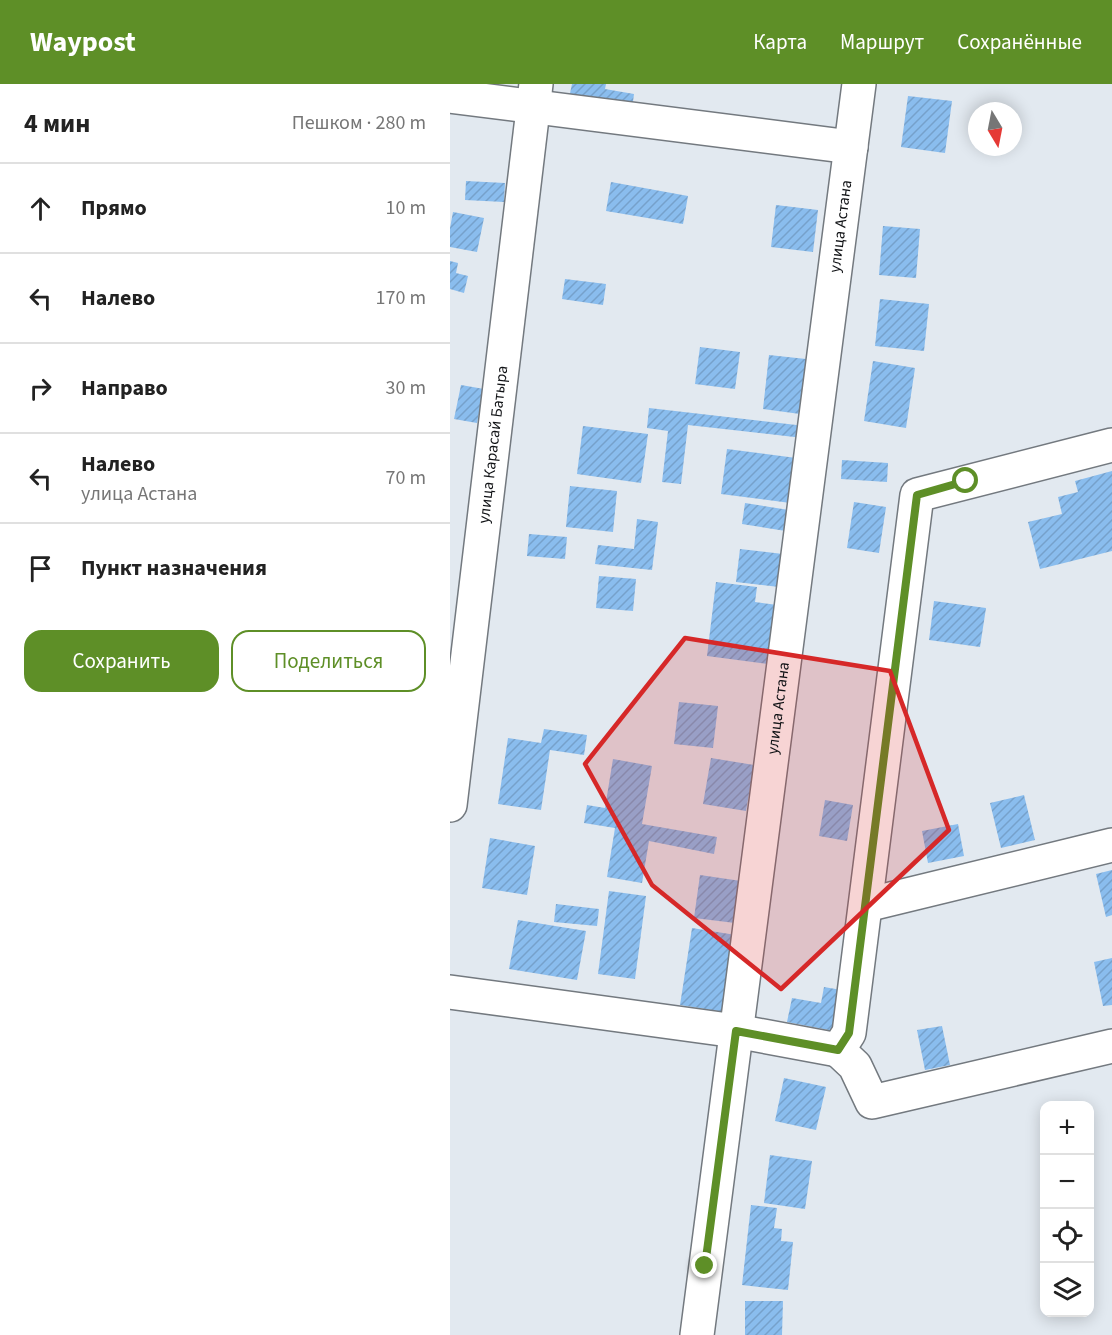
<!DOCTYPE html>
<html lang="ru">
<head>
<meta charset="utf-8">
<style>
	body { margin:0; font-family:"Source Sans 3",sans-serif; background:#f6f6f6; color:#222 }
	.controls { position:absolute; right:18px; bottom:18px; display:grid; overflow:hidden; border-radius:12px; box-shadow:0 3px 15px #0003 }
	.controls button { width:54px; height:54px; display:grid; place-items:center; padding:0; border:0; border-bottom:2px solid #e0e0e0; background:#fff; color:#222; font:30px sans-serif }
	.compass { position:absolute; left:518px; top:18px; width:54px; height:54px; border-radius:50%; background:#fff; box-shadow:0 3px 15px #0003; rotate:170deg }
	.stop { position:absolute; width:18px; height:18px; margin:-14px; border:4px solid #5e8f27; border-radius:50%; background:#fff }
	.stop.end { background:#5e8f27; border-color:#fff; box-shadow:0 2px 6px #0008 }
	.list { margin:0; padding:0; list-style:none }
	h2 { display:flex; justify-content:space-between; align-items:center; height:78px; margin:0; padding:0 24px; font-size:26px }
	h2 small { font-size:20px; font-weight:400; color:#767676 }
	.list li { display:grid; grid-template-columns:39px 1fr auto; gap:18px; align-items:center; box-sizing:border-box; height:90px; padding:0 24px; border-top:2px solid #e0e0e0 }
	.list b { display:block; font-size:22px; white-space:nowrap }
	.list p { margin:0; font-size:20px; white-space:nowrap; color:#767676 }
	.list em { font-size:20px; font-style:normal; color:#767676 }
	.actions { display:flex; gap:12px; padding:18px 24px }
	.actions a { flex:1; padding:14px 0; border:2px solid #5e8f27; border-radius:18px; text-align:center; font-size:21px; color:#5e8f27 }
	.actions .main { background:#5e8f27; color:#fff }
	.icon { flex:none; width:33px; height:33px; fill:none; stroke:currentColor; stroke-width:2; stroke-linecap:round; stroke-linejoin:round }
	.map { position:relative; flex:none; width:662px; height:1251px; overflow:hidden }
	header { display:flex; align-items:center; gap:36px; box-sizing:border-box; height:84px; padding:0 30px; background:#5e8f27; color:#fff }
	header strong { font-size:28px }
	nav { display:flex; gap:33px; margin-inline-start:auto; font-size:21px }
	main { display:flex }
	aside { flex:1; background:#fff }
	.map>svg:first-child { display:block }
	.building { fill:url(#building-hatch) }
	.lines { fill:none; stroke-linecap:round; stroke-linejoin:round }
	.minor-casing { stroke:#73797f; stroke-width:36 }
	.minor { stroke:#fff; stroke-width:33 }
	.route { stroke:#5e8f27; stroke-width:8 }
	.marked { fill:#d62828; fill-opacity:0.2; stroke:#d62828; stroke-width:4.5; stroke-linejoin:round }
	.labels { text-anchor:middle; dominant-baseline:central; stroke-width:4.5; stroke-linejoin:round; paint-order:stroke }
	.street-label { font-size:16px; fill:#101215; stroke:#e2e9f0 }
</style>
</head>
<body>
<header>
<strong>Waypost</strong>
<nav><a>Карта</a><a>Маршрут</a><a>Сохранённые</a></nav>
</header>
<main>
<aside>
<h2>4 мин<small>Пешком · 280 m</small></h2>
<ul class="list">
<li><svg class="icon" aria-label="ahead" viewBox="0 0 24 24"><path d="M12 20V5M6 11l6-6 6 6"/></svg><div><b>Прямо</b></div><em>10 m</em></li>
<li><svg class="icon" aria-label="left" viewBox="0 0 24 24"><path d="M17 20v-9H6M10 6l-5 5 5 5"/></svg><div><b>Налево</b></div><em>170 m</em></li>
<li><svg class="icon" aria-label="right" viewBox="0 0 24 24"><path d="M7 20v-9h11M14 6l5 5-5 5"/></svg><div><b>Направо</b></div><em>30 m</em></li>
<li><svg class="icon" aria-label="left" viewBox="0 0 24 24"><path d="M17 20v-9H6M10 6l-5 5 5 5"/></svg><div><b>Налево</b><p>улица Астана</p></div><em>70 m</em></li>
<li><svg class="icon" aria-label="arrive" viewBox="0 0 24 24"><path d="M6 21V4h12l-3 4 3 4H6"/></svg><div><b>Пункт назначения</b></div></li>
</ul>
<div class="actions"><a class="main">Сохранить</a><a>Поделиться</a></div>
</aside>
<div class="map">
<svg width="662" height="1251" viewBox="0 0 662 1251">
	<defs>
		<pattern id="building-hatch" width="6" height="6" patternUnits="userSpaceOnUse" patternTransform="scale(1.5)"><rect width="6" height="6" fill="#8abdee"/><path d="M-1 1l2-2M0 6l6-6M5 7l2-2" fill="none" stroke="#76a1cb"/></pattern>
	</defs>
	<rect width="100%" height="100%" fill="#e2e9f0"/>
	<path class="building" d="M122,0H156L155,5L184,10L182,25L119,14Z
		M458,12L502,17L495,69L451,63Z
		M16,97L55,99L54,118L15,116Z
		M161,98L238,112L233,140L156,127Z
		M326,121L368,126L363,168L321,163Z
		M3,128L34,134L27,168L0,163V144Z
		M433,142L470,145L466,194L429,191Z
		M0,177L8,179L6,189L18,192L14,209L0,205Z
		M115,195L156,200L153,221L112,215Z
		M430,215L479,220L474,267L425,262Z
		M250,263L290,268L285,305L245,300Z
		M319,271L356,275L350,330L313,325Z
		M423,277L465,284L456,344L414,337Z
		M11,301L34,305L27,339L4,335Z
		M199,324L355,342L353,354L238,341L231,400L212,398L218,347L197,344Z
		M133,342L198,350L191,399L127,390Z
		M277,365L354,375L348,420L271,410Z
		M392,376L438,379L437,398L391,395Z
		M662,387V467L590,485L578,438L612,430L608,413L628,408L625,397Z
		M120,402L167,407L163,448L116,443Z
		M404,418L436,423L429,469L397,464Z
		M295,419L345,427L342,448L292,440Z
		M187,435L208,438L202,486L145,480L148,461L184,465Z
		M79,450L117,453L115,475L77,472Z
		M290,465L333,470L329,503L286,498Z
		M149,492L186,495L183,527L146,524Z
		M266,498L307,503L305,518L335,522L318,580L257,572Z
		M484,517L536,524L530,563L479,556Z
		M229,618L268,622L263,664L224,660Z
		M94,645L137,651L134,671L100,666L91,726L48,720L58,654L91,659Z
		M261,674L304,681L296,727L253,720Z
		M163,675L202,682L192,740L267,753L264,770L199,757L192,799L157,793L165,744L134,739L137,721L155,724Z
		M574,711L585,756L551,764L540,719Z
		M375,716L403,721L397,757L369,752Z
		M508,740L514,772L478,779L472,747Z
		M40,754L85,762L77,811L32,804Z
		M662,786V831L656,833L646,790Z
		M250,791L291,797L285,839L244,834Z
		M159,807L196,812L185,895L148,890Z
		M106,820L149,825L147,842L104,838Z
		M68,836L136,847L127,896L59,885Z
		M242,844L292,852L281,929L230,921Z
		M662,874V921L653,922L644,878Z
		M374,903L397,907L389,948L337,938L342,914L371,919Z
		M492,942L500,981L475,986L467,946Z
		M334,994L376,1003L366,1046L325,1037Z
		M320,1071L362,1077L355,1125L314,1119Z
		M301,1121L327,1124L324,1144L332,1145L331,1157L343,1158L338,1206L292,1201Z
		M295,1217H333L332,1251H295Z"/>
	<g class="lines">
		<g class="minor-casing">
			<g id="minor">
				<path d="M0,12L401,63"/>
				<path id="s1" d="M0,721L86,0"/>
				<path d="M416,821L662,761"/>
				<path d="M0,908L286,947L388,966L399,949L467,411L662,361"/>
				<path d="M388,966L405,982L422,1018L662,962"/>
				<path id="s2" d="M247,1251L409,0"/>
			</g>
		</g>
		<use href="#minor" class="minor"/>
	</g>
	<g class="lines">
		<path class="route" d="M255,1182L286,947L388,966L399,949L467,411L516,397"/>
	</g>
	<path class="marked" d="M235,554L440,587L499,746L331,905L202,801L135,680Z"/>
	<g class="labels">
		<g class="street-label">
			<text stroke="none"><textPath href="#s2" startOffset="1118">улица Астана</textPath></text>
			<text stroke="none"><textPath href="#s1" startOffset="363">улица Карасай Батыра</textPath></text>
			<text stroke="none"><textPath href="#s2" startOffset="632">улица Астана</textPath></text>
		</g>
	</g>
</svg>
<div class="controls">
<button>+</button>
<button>−</button>
<button><svg class="icon" aria-label="locate" viewBox="0 0 24 24"><circle cx="12" cy="12" r="6"/><path d="M12 2v4M12 18v4M2 12h4M18 12h4"/></svg></button>
<button><svg class="icon" aria-label="layers" viewBox="0 0 24 24"><path d="M12 4l9 5-9 5-9-5zM3 14l9 5 9-5"/></svg></button>
</div>
<svg class="compass" viewBox="-18 -18 36 36"><path d="M0-13l5 13h-10z" fill="#e53935"/><path d="M0 13l5-13h-10z" fill="#767676"/></svg>
<div class="stop" style="left:516px;top:397px"></div>
<div class="stop end" style="left:255px;top:1182px"></div>
</div>
</main>
</body>
</html>
